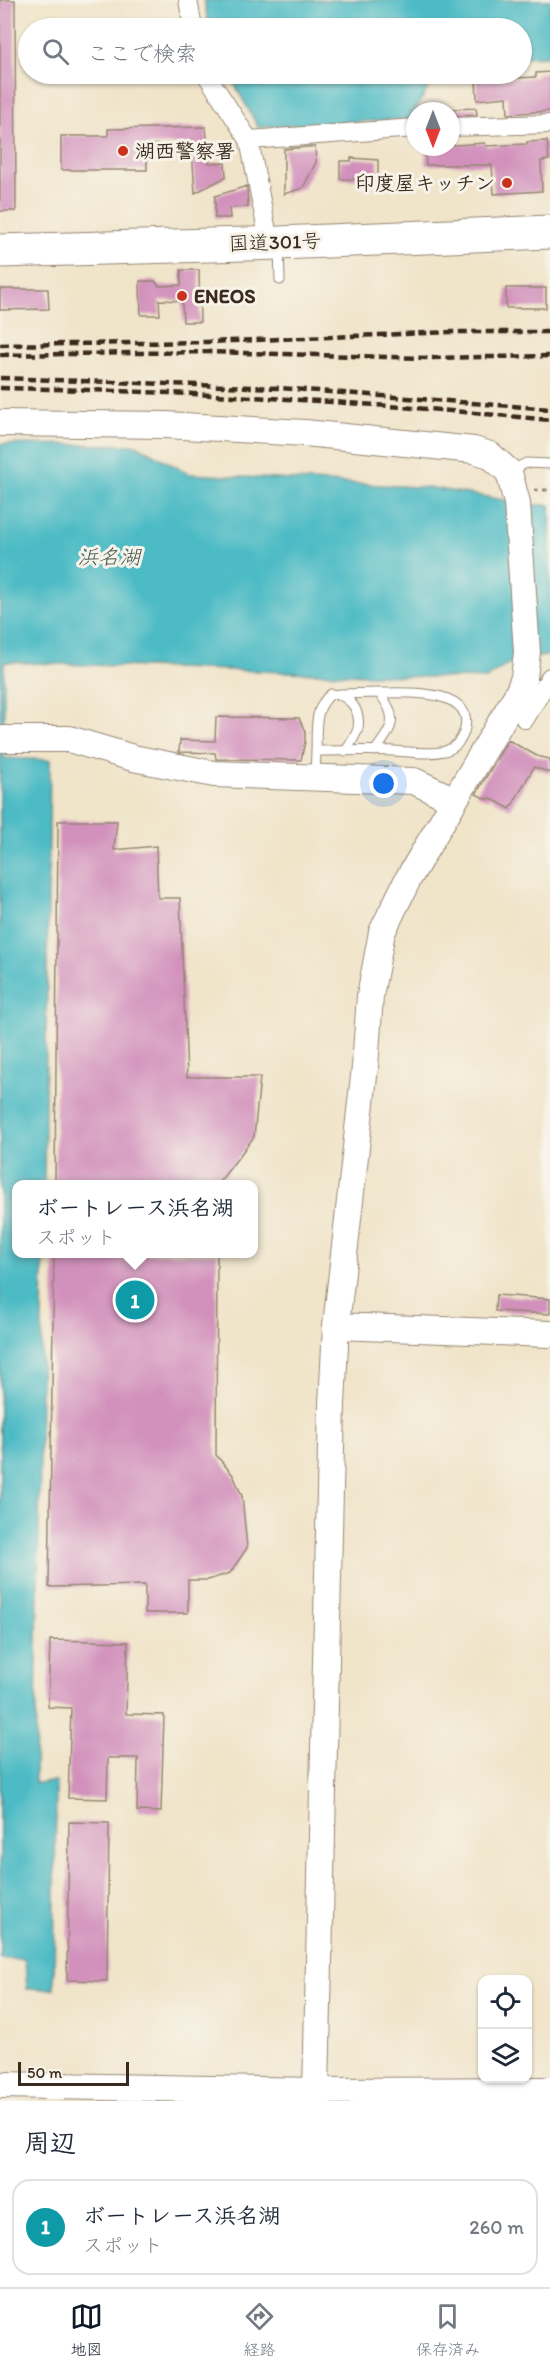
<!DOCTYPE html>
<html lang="ja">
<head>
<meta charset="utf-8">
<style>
	body { margin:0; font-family:Itim,"Klee One",sans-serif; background:#f2f2f3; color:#1f2937 }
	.controls { position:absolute; right:18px; bottom:18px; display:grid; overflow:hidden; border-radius:12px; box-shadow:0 2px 4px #0004 }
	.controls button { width:54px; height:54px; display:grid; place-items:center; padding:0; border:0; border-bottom:2px solid #e0e1e3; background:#fff; color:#1f2937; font:30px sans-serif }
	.compass { position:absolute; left:406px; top:102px; width:54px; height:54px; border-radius:50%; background:#fff; box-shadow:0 2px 4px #0004; rotate:180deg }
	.scale { position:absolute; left:18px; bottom:15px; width:111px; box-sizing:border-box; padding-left:6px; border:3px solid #3b2a1e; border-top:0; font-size:16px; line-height:21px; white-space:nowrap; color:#3b2a1e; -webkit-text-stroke:4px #f7f3e8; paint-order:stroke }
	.you { position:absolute; left:384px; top:784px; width:21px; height:21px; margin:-15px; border:4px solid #fff; border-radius:50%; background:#1a73e8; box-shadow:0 0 0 9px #1a73e833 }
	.badge { display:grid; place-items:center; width:39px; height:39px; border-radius:50%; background:#111827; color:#fff; font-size:20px; font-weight:700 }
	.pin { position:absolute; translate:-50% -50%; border:3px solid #fff; box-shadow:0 2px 6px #0006 }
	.popup { position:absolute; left:12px; top:1180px; width:246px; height:78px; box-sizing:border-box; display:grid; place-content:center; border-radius:12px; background:#fff; filter:drop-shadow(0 2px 4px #0005); font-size:20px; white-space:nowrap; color:#747a83 }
	.popup b { font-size:22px; color:#1f2937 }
	.popup::after { content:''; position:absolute; left:50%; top:100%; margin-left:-12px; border:12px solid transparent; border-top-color:#fff }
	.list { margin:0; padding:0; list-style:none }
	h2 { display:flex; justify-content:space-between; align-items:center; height:78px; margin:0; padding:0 24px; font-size:26px }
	h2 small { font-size:20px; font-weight:400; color:#747a83 }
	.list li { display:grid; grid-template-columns:39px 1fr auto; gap:18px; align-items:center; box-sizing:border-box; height:96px; margin:0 12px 12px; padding:0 12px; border:2px solid #e0e1e3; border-radius:18px }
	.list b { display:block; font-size:22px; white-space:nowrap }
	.list p { margin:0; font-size:20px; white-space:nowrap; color:#747a83 }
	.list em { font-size:20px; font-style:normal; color:#747a83 }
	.icon { flex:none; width:33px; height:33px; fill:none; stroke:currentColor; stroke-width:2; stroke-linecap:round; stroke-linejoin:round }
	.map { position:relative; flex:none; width:550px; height:2101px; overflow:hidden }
	.search { position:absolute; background:#fff; box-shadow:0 2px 4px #0004; left:18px; right:18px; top:18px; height:66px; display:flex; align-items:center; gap:15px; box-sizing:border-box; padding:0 21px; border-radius:33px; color:#747a83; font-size:22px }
	.sheet { height:186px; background:#fff }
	nav { display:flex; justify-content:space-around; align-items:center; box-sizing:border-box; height:84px; border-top:2px solid #e0e1e3; background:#fff; font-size:16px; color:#747a83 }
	nav a { display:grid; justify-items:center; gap:3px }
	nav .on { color:#111827 }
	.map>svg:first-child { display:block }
	.water { fill:#4dbbc5; stroke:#447272; stroke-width:1.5 }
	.building { fill:#d290bc }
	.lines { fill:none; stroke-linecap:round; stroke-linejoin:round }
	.lane-casing { stroke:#968774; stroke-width:11 }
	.street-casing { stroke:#968774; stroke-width:20 }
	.secondary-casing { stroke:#968774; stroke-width:28 }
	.highway-casing { stroke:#968774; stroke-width:35 }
	.path { stroke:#968774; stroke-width:3; stroke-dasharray:4.5 4.5; stroke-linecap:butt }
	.lane { stroke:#fff; stroke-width:9 }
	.street { stroke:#fff; stroke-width:18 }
	.secondary { stroke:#fff; stroke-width:26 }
	.highway { stroke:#fff; stroke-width:33 }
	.rail { stroke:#3b2a1e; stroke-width:4.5; stroke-dasharray:9 4.5; stroke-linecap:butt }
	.poi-dot { fill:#c8321e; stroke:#f7f3e8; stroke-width:2 }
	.labels { text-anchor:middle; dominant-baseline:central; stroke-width:6; stroke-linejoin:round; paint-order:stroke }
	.poi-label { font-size:20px; font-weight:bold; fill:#3b2a1e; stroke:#f7f3e8; text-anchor:start }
	.street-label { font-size:20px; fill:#3b2a1e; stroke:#f7f3e8 }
	.water-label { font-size:21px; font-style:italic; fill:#405650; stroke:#f7f3e8 }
</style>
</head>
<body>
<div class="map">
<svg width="550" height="2101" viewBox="0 0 550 2101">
	<rect width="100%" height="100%" fill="#f7f3e8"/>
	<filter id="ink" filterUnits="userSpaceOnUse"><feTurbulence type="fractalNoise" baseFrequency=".0167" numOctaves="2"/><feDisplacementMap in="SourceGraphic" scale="12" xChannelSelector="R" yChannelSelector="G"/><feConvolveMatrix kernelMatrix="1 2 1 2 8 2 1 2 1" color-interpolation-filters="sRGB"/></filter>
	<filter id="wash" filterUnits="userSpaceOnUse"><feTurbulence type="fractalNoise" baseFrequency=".008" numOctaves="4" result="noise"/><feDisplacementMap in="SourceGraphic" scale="24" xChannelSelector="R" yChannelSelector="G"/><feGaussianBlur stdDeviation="1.35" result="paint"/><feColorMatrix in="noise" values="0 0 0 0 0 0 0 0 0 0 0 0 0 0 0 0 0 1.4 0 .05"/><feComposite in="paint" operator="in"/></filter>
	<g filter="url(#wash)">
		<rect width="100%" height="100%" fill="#f0e4c9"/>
		<path class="water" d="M204,0H550V56L522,57V28H209Z
			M229,74H430L428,88L410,119L258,127Z
			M0,444L136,445L190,474L433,488L534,505H550V655L511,662L486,679L4,662V758L50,760L44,1184H16V1254H43L35,1783L56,1782L54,1989H27L25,1959H0Z"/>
		<g id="blocks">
			<path class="building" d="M0,0H15L16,211H0Z
				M550,72V111L508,114L507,97L477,100L476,80L536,77V73Z
				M476,108L477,115L451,116V109Z
				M206,127L209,163H225L226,177L195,193L192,149H187V144L147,145V170H61V136H108V129Z
				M547,141L549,160L541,161L542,191L494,194L492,165H426L425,147L485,143L486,146L527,144V142Z
				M308,147H315L316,162L303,188L284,194V149Z
				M351,158L378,160V180L340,179V161H351Z
				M247,186L248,207L229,208L230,218H215V196Z
				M181,270H199L200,322H183L182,301L159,300L160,315H141L140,281H155L159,286L181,285Z
				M506,288H546V308H506Z
				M0,289H48L49,309L0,310Z
				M216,717L299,718L305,732V742L301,760L216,759L215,753L179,752L180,740L215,741Z
				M508,740L537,756L550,759V773L534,767L510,809L489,797L488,800L476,794Z
				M58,821H117L114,850L156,846L158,898H180L187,1077H260L254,1137L217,1185H55Z
				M54,1254H217L216,1455L233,1475L242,1496L247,1548L230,1573L208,1580H188V1613H145V1585L49,1587Z
				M496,1295L550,1299V1314L495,1311Z
				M50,1640L128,1642L126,1714L164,1715L161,1812L137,1811L138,1758H108L107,1799L68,1798L71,1708L48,1707Z
				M69,1822L109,1823L107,1981L67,1980Z"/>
		</g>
	</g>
	<g filter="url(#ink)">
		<use href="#blocks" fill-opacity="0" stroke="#968774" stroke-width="1.5"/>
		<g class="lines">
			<g class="lane-casing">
				<path id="lane" d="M279,248L280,280
					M511,471L526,463L550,464
					M340,694L379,693
					M316,751C317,729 313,709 331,694C349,694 361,710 358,728C356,736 350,744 346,751
					M315,776L316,751C342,751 368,750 395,751C411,752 429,755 445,751C455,748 461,741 464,732C478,687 403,693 379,693C400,718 392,728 375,751"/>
			</g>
			<g class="street-casing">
				<path id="street" d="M188,0L193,28
					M206,74L249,140L266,226V243
					M451,127L550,124
					M249,140L415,128
					M525,719L550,677"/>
			</g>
			<g class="secondary-casing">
				<path id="secondary" d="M0,423L166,425L305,433L474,450L490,455L509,472L517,503L527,652L524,678L518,693L408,879L382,932L370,996L365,1067L336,1326L332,1404L316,2091
					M0,739H69L133,758L214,774L414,781L454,800
					M336,1326L550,1334
					M0,2085L316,2091L550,2090"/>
			</g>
			<g class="highway-casing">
				<path id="highway" d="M0,251L279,243L550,232"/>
			</g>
			<path class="path" d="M534,490H550"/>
			<use href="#lane" class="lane"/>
			<use href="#street" class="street"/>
			<use href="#secondary" class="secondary"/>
			<use href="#highway" class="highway"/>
			<path class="rail" d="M0,345L207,342L451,332H550
				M0,355L207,352L427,358L550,356
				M0,378L279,388L550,409
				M0,388C184,391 367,402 550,420"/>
		</g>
	</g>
	<g class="poi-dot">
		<circle cx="123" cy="151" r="6"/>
		<circle cx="507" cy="183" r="6"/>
		<circle cx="182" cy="296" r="6"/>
	</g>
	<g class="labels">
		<g class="poi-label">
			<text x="135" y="151">湖西警察署</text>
			<text x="495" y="183" text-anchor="end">印度屋キッチン</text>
			<text x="194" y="296">ENEOS</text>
		</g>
		<g class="street-label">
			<text transform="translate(275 242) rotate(-2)">国道301号</text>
		</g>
		<g class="water-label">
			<text x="109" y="556">浜名湖</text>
		</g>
	</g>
</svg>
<div class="controls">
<button><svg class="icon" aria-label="locate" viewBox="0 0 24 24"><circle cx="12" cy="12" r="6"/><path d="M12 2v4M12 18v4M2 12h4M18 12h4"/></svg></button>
<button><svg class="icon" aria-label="layers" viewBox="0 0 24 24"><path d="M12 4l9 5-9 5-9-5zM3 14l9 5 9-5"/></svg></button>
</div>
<svg class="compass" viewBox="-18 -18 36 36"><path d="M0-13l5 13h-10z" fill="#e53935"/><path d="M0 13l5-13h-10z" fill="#747a83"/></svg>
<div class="scale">50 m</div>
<div class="you"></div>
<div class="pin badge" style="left:135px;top:1300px;background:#0f9aa8">1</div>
<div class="popup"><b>ボートレース浜名湖</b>スポット</div>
<div class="search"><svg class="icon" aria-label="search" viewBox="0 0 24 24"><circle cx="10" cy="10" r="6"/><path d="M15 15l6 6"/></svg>ここで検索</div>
</div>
<section class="sheet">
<h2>周辺<small></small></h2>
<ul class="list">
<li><span class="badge" style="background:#0f9aa8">1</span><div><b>ボートレース浜名湖</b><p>スポット</p></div><em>260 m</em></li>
</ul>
</section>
<nav>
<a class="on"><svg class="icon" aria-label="map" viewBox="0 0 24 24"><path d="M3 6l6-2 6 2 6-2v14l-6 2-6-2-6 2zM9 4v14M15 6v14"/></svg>地図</a>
<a><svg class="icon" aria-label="directions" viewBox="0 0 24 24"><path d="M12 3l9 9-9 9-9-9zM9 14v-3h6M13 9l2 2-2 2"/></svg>経路</a>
<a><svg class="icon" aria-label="saved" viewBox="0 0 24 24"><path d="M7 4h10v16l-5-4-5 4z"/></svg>保存済み</a>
</nav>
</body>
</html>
